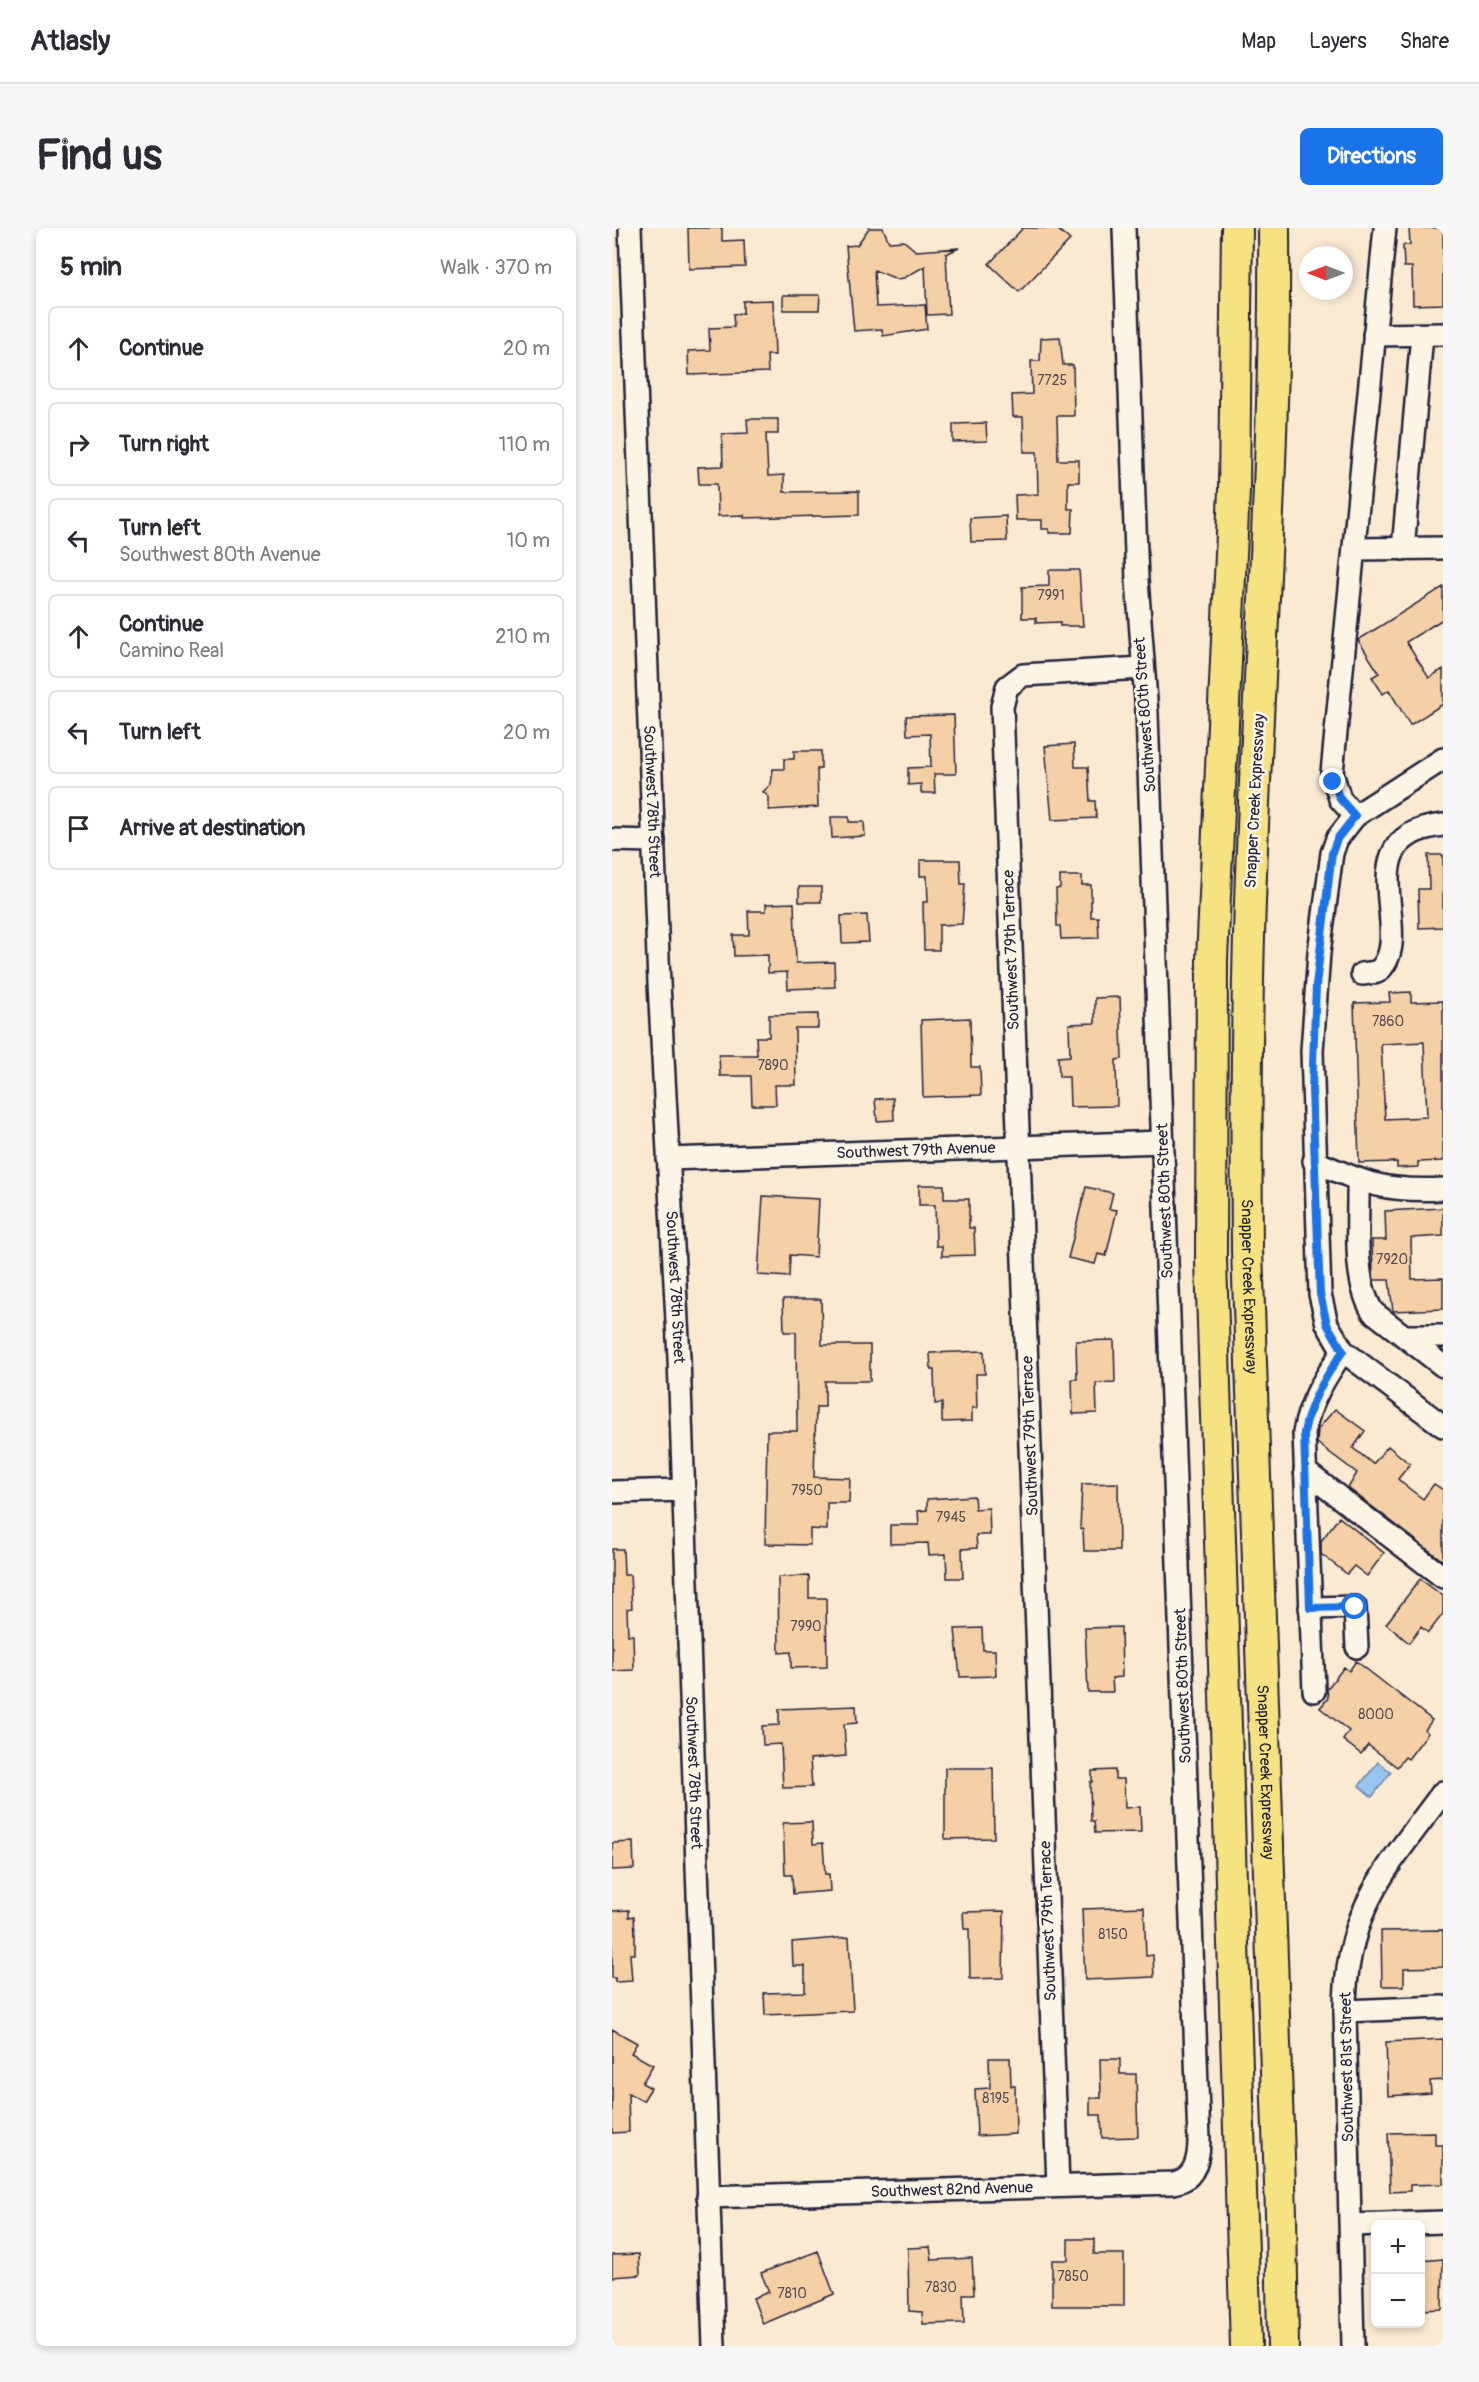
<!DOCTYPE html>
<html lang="en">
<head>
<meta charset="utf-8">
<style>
	body { margin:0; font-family:Pangolin,sans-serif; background:#f7f7f7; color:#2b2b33 }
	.controls { position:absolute; right:18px; bottom:18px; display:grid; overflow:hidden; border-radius:9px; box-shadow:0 3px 9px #0003 }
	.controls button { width:54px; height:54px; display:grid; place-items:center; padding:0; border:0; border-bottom:2px solid #e1e1e2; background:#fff; color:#2b2b33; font:30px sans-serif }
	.compass { position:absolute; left:687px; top:18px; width:54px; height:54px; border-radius:50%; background:#fff; box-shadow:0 3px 9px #0003; rotate:270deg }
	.stop { position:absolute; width:18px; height:18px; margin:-14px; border:4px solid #1a73e8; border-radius:50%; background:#fff }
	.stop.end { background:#1a73e8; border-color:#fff; box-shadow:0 2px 6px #0008 }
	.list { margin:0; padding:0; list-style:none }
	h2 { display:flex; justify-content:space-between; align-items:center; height:78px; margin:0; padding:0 24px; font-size:26px }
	h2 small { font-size:20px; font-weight:400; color:#7c7c81 }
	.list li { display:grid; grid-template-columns:39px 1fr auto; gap:18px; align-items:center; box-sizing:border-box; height:84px; margin:0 12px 12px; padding:0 12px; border:2px solid #e1e1e2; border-radius:9px }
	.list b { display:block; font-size:22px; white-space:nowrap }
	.list p { margin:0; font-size:20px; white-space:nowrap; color:#7c7c81 }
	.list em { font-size:20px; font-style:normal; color:#7c7c81 }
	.icon { flex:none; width:33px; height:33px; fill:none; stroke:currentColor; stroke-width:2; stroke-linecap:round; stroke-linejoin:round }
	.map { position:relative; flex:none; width:831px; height:2118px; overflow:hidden; border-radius:9px }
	header { display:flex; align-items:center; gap:36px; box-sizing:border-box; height:84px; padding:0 30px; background:#fff; border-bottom:2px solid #e1e1e2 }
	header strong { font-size:28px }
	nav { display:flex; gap:33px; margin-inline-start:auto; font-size:21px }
	.intro { display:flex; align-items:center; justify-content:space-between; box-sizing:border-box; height:144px; padding:0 36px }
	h1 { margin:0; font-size:42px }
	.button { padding:15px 27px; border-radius:9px; background:#1a73e8; color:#fff; font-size:21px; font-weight:700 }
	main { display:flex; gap:36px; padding:0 36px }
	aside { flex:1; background:#fff; border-radius:9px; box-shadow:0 3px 9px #0003 }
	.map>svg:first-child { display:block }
	.water { fill:#97c4f1; stroke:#6883a8; stroke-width:1.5 }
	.building { fill:#f5cfa5; stroke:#22223b; stroke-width:1.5; fill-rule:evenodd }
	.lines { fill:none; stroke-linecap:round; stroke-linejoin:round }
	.minor-casing { stroke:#22223b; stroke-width:26 }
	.highway-casing { stroke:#22223b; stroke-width:34 }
	.minor { stroke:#fcf5e5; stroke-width:21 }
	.highway { stroke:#f7e281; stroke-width:30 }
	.route { stroke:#1a73e8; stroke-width:8 }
	.labels { text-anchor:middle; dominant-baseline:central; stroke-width:5; stroke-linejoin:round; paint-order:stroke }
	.number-label { font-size:14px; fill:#574d56 }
	.street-label { font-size:16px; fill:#22223b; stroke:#fcf5e5 }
</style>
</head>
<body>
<header>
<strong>Atlasly</strong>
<nav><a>Map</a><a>Layers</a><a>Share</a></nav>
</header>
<div class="intro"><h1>Find us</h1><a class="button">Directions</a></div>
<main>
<aside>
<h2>5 min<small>Walk · 370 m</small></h2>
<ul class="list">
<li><svg class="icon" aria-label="ahead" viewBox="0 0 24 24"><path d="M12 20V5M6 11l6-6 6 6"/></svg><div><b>Continue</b></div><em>20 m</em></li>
<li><svg class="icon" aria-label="right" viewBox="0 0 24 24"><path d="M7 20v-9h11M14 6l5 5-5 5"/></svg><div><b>Turn right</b></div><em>110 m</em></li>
<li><svg class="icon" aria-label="left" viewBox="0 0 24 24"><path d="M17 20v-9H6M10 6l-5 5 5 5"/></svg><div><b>Turn left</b><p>Southwest 80th Avenue</p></div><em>10 m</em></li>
<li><svg class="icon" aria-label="ahead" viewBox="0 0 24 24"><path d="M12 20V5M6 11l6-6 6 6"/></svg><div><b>Continue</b><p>Camino Real</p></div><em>210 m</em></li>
<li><svg class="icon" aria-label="left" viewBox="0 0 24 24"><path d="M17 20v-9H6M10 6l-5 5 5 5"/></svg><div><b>Turn left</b></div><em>20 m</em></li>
<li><svg class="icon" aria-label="arrive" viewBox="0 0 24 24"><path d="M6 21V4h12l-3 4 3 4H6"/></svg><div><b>Arrive at destination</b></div></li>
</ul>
</aside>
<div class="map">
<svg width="831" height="2118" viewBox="0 0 831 2118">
	<rect width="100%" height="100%" fill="#faead2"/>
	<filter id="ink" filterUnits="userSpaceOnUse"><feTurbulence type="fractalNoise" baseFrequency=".0167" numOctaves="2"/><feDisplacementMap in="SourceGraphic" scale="12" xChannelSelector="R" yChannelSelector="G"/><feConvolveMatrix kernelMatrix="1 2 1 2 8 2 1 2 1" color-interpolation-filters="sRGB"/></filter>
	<g filter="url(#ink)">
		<path class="water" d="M766,1534L779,1544L760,1569L747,1558Z"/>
		<path class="building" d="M76,0H110V13L132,12L133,39L77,41Z
			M257,0H271L277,14L292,13L304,23L347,20L334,26L337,86L315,87L313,38L292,50L285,51L262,42L264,79L313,77L315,101L271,108L270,101L242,103L234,18L245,17Z
			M411,0H444L458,12L407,64L377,36Z
			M797,0H831V76L801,77L800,39H792L791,17H798Z
			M171,67H208L207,82H171Z
			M161,72L163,127H155L156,144L77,147L76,123L98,122L97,100L122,99L121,86L131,85V73Z
			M448,109L451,137H461L462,188H445L446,232H467V254H456V281H461L460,305H437V301H430V292H404L403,267L426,266L425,224H412L411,189H401L400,167L420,166L419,133H428L429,110Z
			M135,191H166V206H154L156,248L172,247V264L247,263V287L132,290V287L106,288L105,256H87L86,239L111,238L110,206L136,205Z
			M374,195L375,213L341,214V196Z
			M394,288L395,313L359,314L358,290Z
			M437,342H467L471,398H448V394L424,395V390H410V359L437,358Z
			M831,359V391L794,414L817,450L831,441V476L798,497L777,462L771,466L760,449L767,445L746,412Z
			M342,487L344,546H322L323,565H309V556L296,557V540L319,539L318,506L295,507L294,488Z
			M462,516L463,539H476L478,573H483L484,590L440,592L433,518Z
			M182,523H209V541H205L206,579L157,582V569L151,564L159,556L161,541H172V531H182Z
			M219,589H237V594H252L253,608L220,610Z
			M816,627H831V699L807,700L806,661H817Z
			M308,632H348L349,656H353L350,696L327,697V722H312L311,674H316L315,648H308Z
			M448,648H470V657H479V689H486L487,710L449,711L448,698H445L444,661L448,660Z
			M187,659H209V674H187Z
			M182,675L184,735L222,734L223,759L176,761L175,744L156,745V727L122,728L121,707H137L136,683H154V676Z
			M255,687L257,714L230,715L229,688Z
			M799,764V774L831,773V933L806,934V939L785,940V934L747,935L742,775L778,774L777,765ZM812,814L815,889L773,891L769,816Z
			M508,769L510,831L504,832L505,878L458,879L457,849H447L446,829L458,828L457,796L483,795V770Z
			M206,786V800H183L184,857H163L164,877H140L139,848H108L107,827H145L144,809H157V787Z
			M358,790L359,839H368L369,867L311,869L309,792Z
			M281,870L282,892L265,893L263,871Z
			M307,957H332V971H357V1000H362L363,1027L330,1028V1018H324L323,977H307Z
			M474,959L501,965L497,981L505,982L494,1028L486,1026L483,1036L456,1030Z
			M151,968L207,971L204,1029L178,1027L177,1049L146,1047Z
			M831,980V1008L799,1010L800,1051L831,1050V1081L781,1083L777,1052H762L761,1045L760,1012H774L773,983Z
			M171,1071H209L210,1117H258V1153H213V1179H204L202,1249L238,1250L237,1275H215V1302L198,1301V1317L153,1316L155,1203H185L184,1104H172Z
			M502,1112L503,1154L484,1155L485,1185L461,1186L460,1151H465L464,1113Z
			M372,1123L373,1146H364L365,1180H360V1193L330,1194V1175L323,1176L322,1142H319L318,1125Z
			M723,1181L753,1203L741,1220L761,1236L776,1218L798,1236L786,1251L790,1255L811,1271L822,1256L831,1262V1333L736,1260L745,1245L705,1215L706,1201Z
			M506,1255L507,1323H472L471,1301H468L470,1256Z
			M362,1268L363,1281L377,1280L378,1307H364L365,1320L350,1321L351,1350H335L334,1326L317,1327L316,1315L278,1316V1297H307L306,1283L315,1282V1271Z
			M727,1289L772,1325L755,1348L742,1338L735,1346L709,1326V1313Z
			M0,1321H11L12,1347H18L20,1380L15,1381L16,1407H21L22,1442L0,1443Z
			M197,1348V1370H214L215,1439L179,1440V1424L167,1425L166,1349Z
			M808,1351L831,1368V1386L816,1405L809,1399L797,1415L774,1396Z
			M509,1399L510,1449L500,1450L501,1464H476L473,1400Z
			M370,1400L371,1422H383L384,1448L348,1449L343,1401Z
			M744,1433L820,1492L813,1502L816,1505L796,1531L793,1529L785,1539L756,1517L749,1526L731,1512L737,1503L708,1480L716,1470L715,1461L732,1439L737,1443Z
			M244,1478L245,1495L232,1496L234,1528L198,1531L200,1559L171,1560L169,1516L151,1517L150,1498L167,1497V1481Z
			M333,1540H381L382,1610L333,1611Z
			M503,1542V1551H512L513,1580L528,1579L529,1604L483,1605L482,1593H479L478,1554H480V1543Z
			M200,1594L201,1616L211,1615L213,1646H217L218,1663L181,1666L180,1647H173L171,1595Z
			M21,1614L22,1641L0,1642V1615Z
			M532,1679L534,1728L541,1727L542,1749L473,1752L470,1681Z
			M17,1682V1689L22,1688L23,1707V1726H18L20,1753L3,1754V1750H0V1683Z
			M392,1683L391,1750L358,1751L357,1701H352L351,1684Z
			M831,1702V1739L792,1740V1758H770L769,1703Z
			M237,1709L241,1783L153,1787L152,1765L193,1764V1738H181L180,1714Z
			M0,1801L25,1815L19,1825L41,1837L30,1855L39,1860L31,1873L16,1865L17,1904L0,1905Z
			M831,1811V1852L818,1853L819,1865L776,1868L774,1814Z
			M377,1830H398L399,1858H403L404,1906L365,1908L363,1861L378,1860Z
			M488,1831H508V1846H524L526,1909L490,1910L489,1887H478V1870H489Z
			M823,1904V1917H831V1956L798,1957V1963L778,1964L776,1905Z
			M456,2011H482V2026H512V2078H440V2032H456Z
			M318,2019L320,2032L360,2030L362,2066H351L352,2095L311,2096L310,2084L297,2083L296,2020Z
			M206,2023L222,2066L151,2096L141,2070L157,2064L149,2045Z
			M27,2026L28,2047L0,2049V2027Z
			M831,2031L830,2081L808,2082V2033Z"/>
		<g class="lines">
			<g class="minor-casing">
				<g id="minor">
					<path id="s1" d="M18,0L47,755L67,1130L102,2118"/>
					<path d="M762,107L831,106"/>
					<path d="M742,321L831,320"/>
					<path d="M791,321L810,107"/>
					<path d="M831,531L743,588L725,611L720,625L707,725L700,823L708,1066L715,1096L731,1123L831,1198"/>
					<path d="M743,588L728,571L720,545L773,0"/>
					<path d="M0,612L42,613"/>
					<path d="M750,746L765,744C809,710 729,608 831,597"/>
					<path id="s2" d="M56,931L551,914"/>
					<path d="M702,933C754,956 773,964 831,961"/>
					<path d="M746,953C747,991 740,1052 761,1084L831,1138"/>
					<path d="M792,1108H831"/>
					<path d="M693,1243L831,1349"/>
					<path d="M0,1264L72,1262"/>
					<path d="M698,1380L743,1379L745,1419"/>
					<path d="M702,1463L692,1205C697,1174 714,1148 731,1123"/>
					<path d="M733,1783L831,1779"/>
					<path d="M446,1957L390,479L395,459L411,447L531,440"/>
					<path id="s3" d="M96,1969L562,1955C583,1951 587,1931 587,1912L535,486L525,352L512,0"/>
					<path d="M740,1997L831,1994"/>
					<path d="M741,2118L733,1783C733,1682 774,1641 831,1564"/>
				</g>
			</g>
			<g class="highway-casing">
				<g id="highway">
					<path d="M625,0L622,263L600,731L599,1033L634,2118"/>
					<path id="s4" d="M662,0C664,216 647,431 639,647C634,772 634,897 635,1022L669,1985L671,2118"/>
				</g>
			</g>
			<use href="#minor" class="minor"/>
			<use href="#highway" class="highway"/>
		</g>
	</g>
	<g class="lines" filter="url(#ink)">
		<path class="route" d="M721,554L728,571L743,588L725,611L720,625L704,757L700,862L708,1066L715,1096L731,1123C714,1148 697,1175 692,1205L698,1380L743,1379"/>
	</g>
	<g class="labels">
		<g class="number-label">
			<text x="440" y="152">7725</text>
			<text x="439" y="367">7991</text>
			<text x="776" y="793">7860</text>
			<text x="161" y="837">7890</text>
			<text x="780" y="1031">7920</text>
			<text x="195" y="1262">7950</text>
			<text x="339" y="1289">7945</text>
			<text x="194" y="1398">7990</text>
			<text x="764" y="1486">8000</text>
			<text x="501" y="1706">8150</text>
			<text x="384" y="1870">8195</text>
			<text x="461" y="2048">7850</text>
			<text x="329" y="2059">7830</text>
			<text x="180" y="2065">7810</text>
		</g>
		<g class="street-label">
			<text transform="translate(533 487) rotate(-94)">Southwest 80th Street</text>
			<text stroke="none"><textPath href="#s1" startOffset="574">Southwest 78th Street</textPath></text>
			<text transform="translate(643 573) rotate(-87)">Snapper Creek Expressway</text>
			<text transform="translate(399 722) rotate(-92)">Southwest 79th Terrace</text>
			<text stroke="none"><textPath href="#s2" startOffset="248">Southwest 79th Avenue</textPath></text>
			<text transform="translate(553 973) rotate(-92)">Southwest 80th Street</text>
			<text stroke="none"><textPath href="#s1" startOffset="1060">Southwest 78th Street</textPath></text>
			<text stroke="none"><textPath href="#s4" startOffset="1059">Snapper Creek Expressway</textPath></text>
			<text transform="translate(418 1208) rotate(-92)">Southwest 79th Terrace</text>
			<text transform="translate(571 1458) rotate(-92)">Southwest 80th Street</text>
			<text stroke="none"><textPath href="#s1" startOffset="1546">Southwest 78th Street</textPath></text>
			<text stroke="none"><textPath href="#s4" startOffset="1545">Snapper Creek Expressway</textPath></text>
			<text transform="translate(436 1693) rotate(-92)">Southwest 79th Terrace</text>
			<text transform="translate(735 1839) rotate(-91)">Southwest 81st Street</text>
			<text stroke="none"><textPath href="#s3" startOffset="244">Southwest 82nd Avenue</textPath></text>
		</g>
	</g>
</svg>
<div class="controls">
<button>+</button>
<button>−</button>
</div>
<svg class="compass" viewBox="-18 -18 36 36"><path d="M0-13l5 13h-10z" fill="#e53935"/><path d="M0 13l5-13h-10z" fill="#7c7c81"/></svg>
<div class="stop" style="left:743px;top:1379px"></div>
<div class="stop end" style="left:721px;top:554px"></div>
</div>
</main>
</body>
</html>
